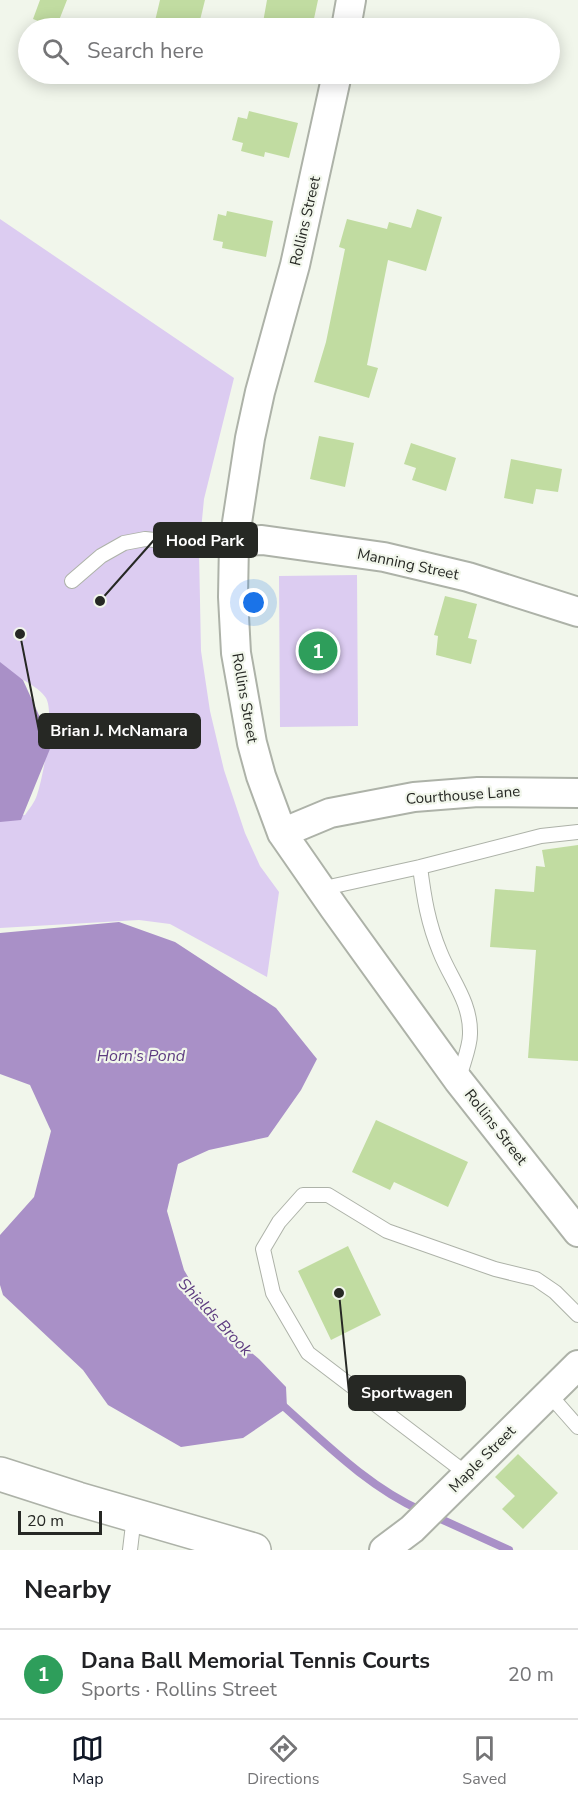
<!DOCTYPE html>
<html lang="en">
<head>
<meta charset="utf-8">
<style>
	body { margin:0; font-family:"Nunito Sans",sans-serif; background:#f6f6f6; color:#202124 }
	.scale { position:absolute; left:18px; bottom:15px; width:84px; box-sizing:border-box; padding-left:6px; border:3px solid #262824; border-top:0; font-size:16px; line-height:21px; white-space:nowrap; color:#262824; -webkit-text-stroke:4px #f1f6eb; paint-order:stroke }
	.you { position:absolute; left:254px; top:603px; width:21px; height:21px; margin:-15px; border:4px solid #fff; border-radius:50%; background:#1a73e8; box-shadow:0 0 0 9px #1a73e833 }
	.badge { display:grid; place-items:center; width:39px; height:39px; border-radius:50%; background:#111827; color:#fff; font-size:20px; font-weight:700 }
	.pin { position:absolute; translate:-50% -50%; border:3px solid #fff; box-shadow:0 2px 6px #0006 }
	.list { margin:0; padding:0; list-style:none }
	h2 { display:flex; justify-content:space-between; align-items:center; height:78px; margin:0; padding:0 24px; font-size:26px }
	h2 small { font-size:20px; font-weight:400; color:#757577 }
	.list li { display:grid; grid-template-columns:39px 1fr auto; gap:18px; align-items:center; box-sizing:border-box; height:90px; padding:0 24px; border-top:2px solid #e0e0e0 }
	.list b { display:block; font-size:22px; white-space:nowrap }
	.list p { margin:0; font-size:20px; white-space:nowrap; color:#757577 }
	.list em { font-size:20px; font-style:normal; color:#757577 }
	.icon { flex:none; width:33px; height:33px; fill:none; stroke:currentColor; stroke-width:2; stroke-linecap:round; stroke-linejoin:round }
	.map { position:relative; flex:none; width:578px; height:1550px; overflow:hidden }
	.search { position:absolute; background:#fff; box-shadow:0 3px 15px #0003; left:18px; right:18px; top:18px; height:66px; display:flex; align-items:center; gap:15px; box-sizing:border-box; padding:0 21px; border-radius:33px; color:#757577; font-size:22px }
	.sheet { height:168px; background:#fff }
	nav { display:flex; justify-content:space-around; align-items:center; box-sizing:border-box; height:84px; border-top:2px solid #e0e0e0; background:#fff; font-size:16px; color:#757577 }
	nav a { display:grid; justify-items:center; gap:3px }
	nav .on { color:#111827 }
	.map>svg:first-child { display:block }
	.green { fill:#dcccf1 }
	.water { fill:#a990c7 }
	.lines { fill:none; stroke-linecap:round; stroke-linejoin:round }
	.stream { stroke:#a990c7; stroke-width:8 }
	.building { fill:#c1dca1 }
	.service-casing { stroke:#adb2a8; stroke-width:16 }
	.minor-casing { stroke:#adb2a8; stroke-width:32 }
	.tertiary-casing { stroke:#adb2a8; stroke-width:36 }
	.service { stroke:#fff; stroke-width:14 }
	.minor { stroke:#fff; stroke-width:28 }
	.tertiary { stroke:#fff; stroke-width:33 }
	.labels { text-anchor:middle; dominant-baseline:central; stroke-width:4.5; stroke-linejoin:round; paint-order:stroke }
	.street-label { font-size:15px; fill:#262824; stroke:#f1f6eb }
	.water-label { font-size:16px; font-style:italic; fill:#5d3b80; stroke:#f1f6eb }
	.leader { fill:none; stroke:#262824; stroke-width:2 }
	.callout-dot { fill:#262824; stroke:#f1f6eb; stroke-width:2 }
	.callout { fill:#262824; stroke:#262824; stroke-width:2 }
	.callout-label { font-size:16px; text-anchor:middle; font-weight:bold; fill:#fff }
</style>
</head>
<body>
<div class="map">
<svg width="578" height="1550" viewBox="0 0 578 1550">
	<rect width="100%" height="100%" fill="#f1f6eb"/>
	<path class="green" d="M0,219L234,378L204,499L199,551L201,651L210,711L224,770L245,833L260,866L279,892L267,977L170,924L139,920L0,928V816L25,815C29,809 35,802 37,795C43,778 55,714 46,698C39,686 12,674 0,667Z
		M357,575L358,726L280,727L279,576Z"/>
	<path class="water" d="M0,662L23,680L52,744L21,820L0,822Z
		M119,922L175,942L276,1008L317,1059L301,1090L268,1137L209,1150L178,1164L167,1211L184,1270L214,1321L259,1359L286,1387L287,1408L243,1438L181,1447L108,1405L83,1370L3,1295L0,1285V1235L34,1197L51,1131L30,1085L0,1074V933Z"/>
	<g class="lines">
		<path class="stream" d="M280,1403C324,1442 368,1487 422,1511
			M434,1516L509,1550"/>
	</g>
	<path class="building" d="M40,0H67L56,28L33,19Z
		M160,0H205L198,28H186L155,21Z
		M267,0H318L312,28H262Z
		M249,111L298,123L289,158L265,152L264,157L241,151L243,143L232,140L238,117L247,119Z
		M417,209L442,217L426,271L388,260L367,365L378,368L369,398L314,382L326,342L345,249L339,247L347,219L387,229L389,222L411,228Z
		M227,211L273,221L266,257L222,248L223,242L213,240L218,214L226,216Z
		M319,436L354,443L345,487L310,479Z
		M411,443L456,458L446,491L412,480L416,468L404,464Z
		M511,459L562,469L558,492L536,489L533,504L504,498Z
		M445,596L477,604L468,638L477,640L471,664L436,655L438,636L434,635Z
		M578,845V1061L528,1058L536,950L490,947L495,889L534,892L536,866L545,867L542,850Z
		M376,1120L468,1162L448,1207L394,1182L390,1190L352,1172Z
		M348,1246L381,1315L331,1340L298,1271Z
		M518,1454L558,1493L523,1529L502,1509L515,1496L495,1477Z"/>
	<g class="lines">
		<g class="service-casing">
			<path id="service" d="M72,581L101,556L124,543L145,539L183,543L234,542
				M420,867C424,898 428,923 440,952C451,980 471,1002 470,1034C470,1048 462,1065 459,1079
				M320,889L420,867L541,836L578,832
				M548,1393L578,1427
				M467,1474L308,1353L273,1293L263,1249L279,1222L303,1195H328L387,1231L495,1269L536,1279L555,1292L578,1315
				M130,1550L134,1516"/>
		</g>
		<g class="minor-casing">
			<path id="minor" d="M346,28L351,0
				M337,74L295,265L260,392L250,438L234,542L233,597L236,653L252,743L261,776L282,833L334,908L458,1080L578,1232
				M234,542L262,540L384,557L468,577L578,612
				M282,833L330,813L414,797L478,792L578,793
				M384,1550L412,1529L578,1365"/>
		</g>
		<g class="tertiary-casing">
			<path id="tertiary" d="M0,1474L78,1499L254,1550"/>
		</g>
		<use href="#service" class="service"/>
		<use href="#minor" class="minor"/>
		<use href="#tertiary" class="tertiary"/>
	</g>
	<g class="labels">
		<g class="street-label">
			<text transform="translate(305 221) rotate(-77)">Rollins Street</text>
			<text transform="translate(408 564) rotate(12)">Manning Street</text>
			<text transform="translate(245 698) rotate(80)">Rollins Street</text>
			<text transform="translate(463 795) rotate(-4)">Courthouse Lane</text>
			<text transform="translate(496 1127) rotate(52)">Rollins Street</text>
			<text transform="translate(482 1459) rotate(-45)">Maple Street</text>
		</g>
		<g class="water-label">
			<text x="141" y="1056">Horn's Pond</text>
			<text transform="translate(215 1317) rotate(47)">Shields Brook</text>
		</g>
	</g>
	<path class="leader" d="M100 601L154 540M20 634L39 731M339 1293L349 1393"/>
	<g class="callout-dot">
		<circle cx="100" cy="601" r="6"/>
		<circle cx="20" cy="634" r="6"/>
		<circle cx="339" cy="1293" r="6"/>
	</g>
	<g class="callout">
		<rect x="154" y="523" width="103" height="34" rx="6"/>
		<rect x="39" y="714" width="161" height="34" rx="6"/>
		<rect x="349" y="1376" width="116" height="34" rx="6"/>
	</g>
	<g class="callout-label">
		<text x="205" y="546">Hood Park</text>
		<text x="119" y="736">Brian J. McNamara</text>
		<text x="407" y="1398">Sportwagen</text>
	</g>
</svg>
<div class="scale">20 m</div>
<div class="you"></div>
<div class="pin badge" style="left:318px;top:651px;background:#2e9e5b">1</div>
<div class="search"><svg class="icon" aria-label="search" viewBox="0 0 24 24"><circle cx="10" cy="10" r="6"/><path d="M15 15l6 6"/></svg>Search here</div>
</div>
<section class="sheet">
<h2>Nearby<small></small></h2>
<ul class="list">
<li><span class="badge" style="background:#2e9e5b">1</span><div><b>Dana Ball Memorial Tennis Courts</b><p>Sports · Rollins Street</p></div><em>20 m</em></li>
</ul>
</section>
<nav>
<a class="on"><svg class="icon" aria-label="map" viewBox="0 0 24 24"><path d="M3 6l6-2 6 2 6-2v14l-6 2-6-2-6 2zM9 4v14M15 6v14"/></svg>Map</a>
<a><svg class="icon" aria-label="directions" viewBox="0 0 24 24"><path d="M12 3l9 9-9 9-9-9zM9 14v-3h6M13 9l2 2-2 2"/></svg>Directions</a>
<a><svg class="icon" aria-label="saved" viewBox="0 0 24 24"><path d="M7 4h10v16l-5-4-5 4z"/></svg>Saved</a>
</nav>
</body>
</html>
